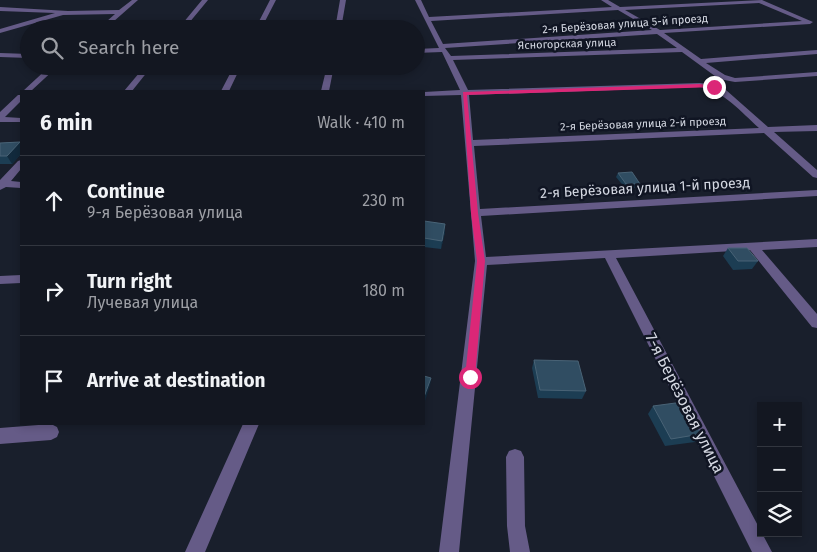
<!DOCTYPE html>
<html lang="en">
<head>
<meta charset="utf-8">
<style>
	body { margin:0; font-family:"Fira Sans",sans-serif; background:#20242e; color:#f1f3f6 }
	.controls { position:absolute; right:15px; bottom:15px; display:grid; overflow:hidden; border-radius:0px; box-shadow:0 2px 8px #0003 }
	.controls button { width:45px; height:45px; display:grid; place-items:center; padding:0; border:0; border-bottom:1px solid #32363f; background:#131721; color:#f1f3f6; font:25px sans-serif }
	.stop { position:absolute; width:15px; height:15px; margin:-11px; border:4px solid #db2777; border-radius:50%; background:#fff }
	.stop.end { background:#db2777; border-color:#fff; box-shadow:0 1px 5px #0008 }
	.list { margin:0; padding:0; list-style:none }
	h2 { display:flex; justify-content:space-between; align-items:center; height:65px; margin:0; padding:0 20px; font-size:21px }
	h2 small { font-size:16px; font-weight:400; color:#9d9fa5 }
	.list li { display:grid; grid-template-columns:32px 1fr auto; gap:15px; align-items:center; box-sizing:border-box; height:90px; padding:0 20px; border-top:1px solid #32363f }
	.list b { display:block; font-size:19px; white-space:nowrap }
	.list p { margin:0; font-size:16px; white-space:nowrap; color:#9d9fa5 }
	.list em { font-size:16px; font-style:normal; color:#9d9fa5 }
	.icon { flex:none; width:28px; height:28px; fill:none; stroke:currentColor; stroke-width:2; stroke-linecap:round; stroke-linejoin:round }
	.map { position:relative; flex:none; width:817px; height:552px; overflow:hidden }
	.search { position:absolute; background:#131721; box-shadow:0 2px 8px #0003; left:20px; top:20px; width:405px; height:55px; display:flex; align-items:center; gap:12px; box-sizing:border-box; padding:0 18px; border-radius:28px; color:#9d9fa5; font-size:19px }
	.panel { position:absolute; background:#131721; box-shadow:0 2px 8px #0003; left:20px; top:90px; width:405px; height:335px; border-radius:0px }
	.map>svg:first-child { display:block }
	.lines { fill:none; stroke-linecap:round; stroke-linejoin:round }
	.minor { fill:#655b87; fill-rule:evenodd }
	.wall { fill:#1c3d53 }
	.shaded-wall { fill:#122a3d }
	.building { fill:#304d62; stroke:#496376 }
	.route { fill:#db2777 }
	.labels { text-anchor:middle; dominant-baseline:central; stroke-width:5; stroke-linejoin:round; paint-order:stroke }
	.far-street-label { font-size:11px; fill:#d4d8e2; stroke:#101523 }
	.street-label { font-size:14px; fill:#d4d8e2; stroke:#101523 }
	.near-street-label { font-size:16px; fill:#d4d8e2; stroke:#101523 }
</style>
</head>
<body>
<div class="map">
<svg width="817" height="552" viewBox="0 0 817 552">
	<rect width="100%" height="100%" fill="#191f2c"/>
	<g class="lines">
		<path class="minor" d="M132,0H138L105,29H98L115,14L63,15L0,33V29L55,13L0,11V7L68,11L119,10Z
			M202,0H208L184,29H178Z
			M270,0H276L261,29H255Z
			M340,0H346L341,29H335Z
			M415,0H421L429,17L612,7L601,0H608L620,7L762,0L813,22L810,24L664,33L701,59L817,50V54L706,63L725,75L735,78L817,72V76L735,82L719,79L682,52L453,60L468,90L700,83L717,85L726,90L768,127L817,125V131L774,132L817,170V178L813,177L764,133L474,146L480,209L817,190V196L481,216L486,257L817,239V247L762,250L817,314V328L812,327L750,250L616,258L772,552H752L605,258L487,265L459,552H439L475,261L461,95L424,96V92L460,90L442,52L416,53V49L439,48ZM759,3L802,21L660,30L625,10ZM618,10L652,30L443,44L431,21ZM657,34L677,48L451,56L445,48ZM700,87C724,91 741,112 759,128L473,140L469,95Z
			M0,53L29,54V58L0,57Z
			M50,66H58L31,91H23Z
			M145,66H152L132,91H124Z
			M234,66H241L229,91H221Z
			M327,66H334L329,91H321Z
			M18,95H21V101L5,117L21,118V122H0V112Z
			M21,160V169L11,181L21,182V188L6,187L0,190V180L18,161Z
			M21,275V283L0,284V276Z
			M51,424L57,427L59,432L57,437L51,440L0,444V428Z
			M243,424H259L205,552H185Z
			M515,449L521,451L524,457L525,526L530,552H510L507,526L506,457L509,451Z"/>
	</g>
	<path class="wall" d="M20,142L21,144V154L12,164H0V143Z
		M618,173L640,184L639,188H625L616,177Z
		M424,221L445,224V232L441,249L424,247Z
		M728,248L758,261L752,269L733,270L723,256Z
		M534,360L586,391L582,399L538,398L532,368Z
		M653,406L701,434L695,442L665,446L648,414Z"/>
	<path class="shaded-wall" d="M20,142L21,144V154L12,164L7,156Z
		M445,224V232L441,249L442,241Z
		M431,378L430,386L424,404V397Z"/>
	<path class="building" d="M20,142L7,156H0V143Z
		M632,172L640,184H626L618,173Z
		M424,221L445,224L442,241L424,238Z
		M728,248H747L758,261H738Z
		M534,360L578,361L586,391L540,390Z
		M424,376L431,378L424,397Z
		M683,402L701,434L671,439L653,406Z"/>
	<path class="route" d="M700,84L716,87L467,95L478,213L485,261L475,377L470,381L466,380L465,377L477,261L471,213L463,92Z"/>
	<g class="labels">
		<g class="far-street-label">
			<text transform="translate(625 24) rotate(-4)">2-я Берёзовая улица 5-й проезд</text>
			<text transform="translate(567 44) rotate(-2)">Ясногорская улица</text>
			<text transform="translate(643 124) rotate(-2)">2-я Берёзовая улица 2-й проезд</text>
		</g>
		<g class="street-label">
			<text transform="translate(645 188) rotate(-3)">2-я Берёзовая улица 1-й проезд</text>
		</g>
		<g class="near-street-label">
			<text transform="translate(685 403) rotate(63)">7-я Берёзовая улица</text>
		</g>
	</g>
</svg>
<div class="controls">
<button>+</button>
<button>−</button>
<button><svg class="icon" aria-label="layers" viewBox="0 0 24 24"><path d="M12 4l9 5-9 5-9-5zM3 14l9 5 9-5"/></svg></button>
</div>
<div class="stop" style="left:470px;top:377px"></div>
<div class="stop end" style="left:714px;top:87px"></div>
<div class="search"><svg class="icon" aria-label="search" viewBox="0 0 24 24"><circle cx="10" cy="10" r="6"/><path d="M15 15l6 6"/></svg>Search here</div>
<section class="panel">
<h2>6 min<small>Walk · 410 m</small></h2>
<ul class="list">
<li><svg class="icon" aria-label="ahead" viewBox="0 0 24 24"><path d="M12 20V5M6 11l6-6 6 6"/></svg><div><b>Continue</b><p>9-я Берёзовая улица</p></div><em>230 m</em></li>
<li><svg class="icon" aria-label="right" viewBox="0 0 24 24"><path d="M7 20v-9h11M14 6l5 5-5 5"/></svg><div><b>Turn right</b><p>Лучевая улица</p></div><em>180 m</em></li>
<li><svg class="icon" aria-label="arrive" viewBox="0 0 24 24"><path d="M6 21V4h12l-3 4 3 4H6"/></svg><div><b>Arrive at destination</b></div></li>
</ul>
</section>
</div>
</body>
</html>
